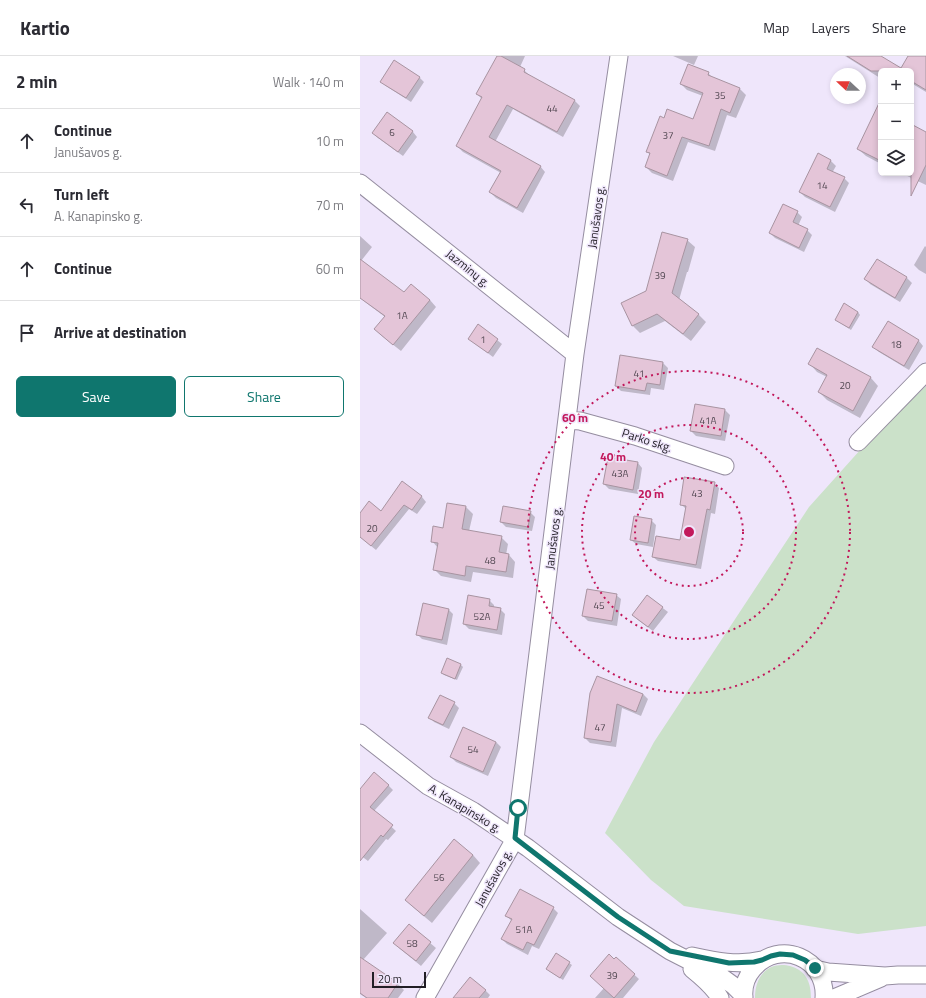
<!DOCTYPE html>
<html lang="en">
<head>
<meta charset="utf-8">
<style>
	body { margin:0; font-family:"Titillium Web",sans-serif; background:#f7f7f7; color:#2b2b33 }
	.controls { position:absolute; right:12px; top:12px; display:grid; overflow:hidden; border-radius:6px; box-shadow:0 2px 6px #0003 }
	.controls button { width:36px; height:36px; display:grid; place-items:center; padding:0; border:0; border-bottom:1px solid #e1e1e2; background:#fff; color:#2b2b33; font:20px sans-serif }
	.compass { position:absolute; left:470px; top:12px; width:36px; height:36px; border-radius:50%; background:#fff; box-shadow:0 2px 6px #0003; rotate:292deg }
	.scale { position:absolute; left:12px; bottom:10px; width:54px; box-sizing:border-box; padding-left:4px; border:2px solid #211e25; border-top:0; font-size:11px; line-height:14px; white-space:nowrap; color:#211e25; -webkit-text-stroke:3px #efe6fb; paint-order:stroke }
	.stop { position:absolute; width:12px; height:12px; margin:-9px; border:3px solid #0f766e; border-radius:50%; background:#fff }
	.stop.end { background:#0f766e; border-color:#fff; box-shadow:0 1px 4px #0008 }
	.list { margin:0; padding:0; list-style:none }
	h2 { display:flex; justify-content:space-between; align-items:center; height:52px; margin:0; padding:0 16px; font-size:17px }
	h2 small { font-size:13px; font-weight:400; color:#7c7c81 }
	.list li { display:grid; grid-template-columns:26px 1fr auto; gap:12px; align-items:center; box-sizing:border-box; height:64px; padding:0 16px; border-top:1px solid #e1e1e2 }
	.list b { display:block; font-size:15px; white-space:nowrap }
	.list p { margin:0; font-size:13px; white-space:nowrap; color:#7c7c81 }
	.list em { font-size:13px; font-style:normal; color:#7c7c81 }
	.actions { display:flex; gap:8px; padding:12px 16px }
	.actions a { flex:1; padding:9px 0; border:1px solid #0f766e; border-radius:6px; text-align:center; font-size:14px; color:#0f766e }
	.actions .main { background:#0f766e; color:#fff }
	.icon { flex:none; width:22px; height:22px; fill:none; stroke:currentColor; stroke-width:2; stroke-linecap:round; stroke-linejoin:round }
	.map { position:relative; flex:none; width:566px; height:942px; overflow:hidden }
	header { display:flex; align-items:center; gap:24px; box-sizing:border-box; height:56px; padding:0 20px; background:#fff; border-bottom:1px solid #e1e1e2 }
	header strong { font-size:19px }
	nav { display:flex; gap:22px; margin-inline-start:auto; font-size:14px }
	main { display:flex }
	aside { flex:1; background:#fff }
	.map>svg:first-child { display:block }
	.green { fill:#cbe1c9 }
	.shadow { fill:#0003 }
	.building { fill:#e4c5d8; stroke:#a894a1 }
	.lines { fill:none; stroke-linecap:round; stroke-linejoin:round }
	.street-casing { stroke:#958da0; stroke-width:19 }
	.street { stroke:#fff; stroke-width:17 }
	.route { stroke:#0f766e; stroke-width:5 }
	.ring { fill:none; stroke:#c2185b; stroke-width:2; stroke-dasharray:2 4 }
	.labels { text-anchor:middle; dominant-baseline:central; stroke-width:3; stroke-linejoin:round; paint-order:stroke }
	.number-label { font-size:10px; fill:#524852 }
	.street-label { font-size:12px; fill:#211e25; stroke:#efe6fb }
	.centre { fill:#c2185b; stroke:#efe6fb; stroke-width:2 }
	.ring-label { font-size:12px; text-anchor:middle; font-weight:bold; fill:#c2185b; stroke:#efe6fb; stroke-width:3; stroke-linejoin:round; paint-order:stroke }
</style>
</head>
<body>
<header>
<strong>Kartio</strong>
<nav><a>Map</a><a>Layers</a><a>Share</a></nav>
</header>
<main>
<aside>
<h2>2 min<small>Walk · 140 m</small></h2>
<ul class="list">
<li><svg class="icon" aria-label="ahead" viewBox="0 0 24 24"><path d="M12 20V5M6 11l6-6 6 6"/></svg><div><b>Continue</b><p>Janušavos g.</p></div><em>10 m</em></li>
<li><svg class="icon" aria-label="left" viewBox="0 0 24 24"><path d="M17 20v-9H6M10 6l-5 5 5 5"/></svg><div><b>Turn left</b><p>A. Kanapinsko g.</p></div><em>70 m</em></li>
<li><svg class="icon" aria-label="ahead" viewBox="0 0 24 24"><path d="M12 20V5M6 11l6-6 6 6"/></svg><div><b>Continue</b></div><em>60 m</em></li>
<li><svg class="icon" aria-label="arrive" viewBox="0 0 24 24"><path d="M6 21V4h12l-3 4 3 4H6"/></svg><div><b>Arrive at destination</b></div></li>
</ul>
<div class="actions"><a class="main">Save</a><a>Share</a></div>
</aside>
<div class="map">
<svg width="566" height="942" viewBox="0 0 566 942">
	<rect width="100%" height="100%" fill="#efe6fb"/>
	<path class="green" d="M566,330V870L498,878L324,850L291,824L245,777L294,686L449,451L510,383Z
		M424,909C427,909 430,910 433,911C447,916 451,928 451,942H395C395,928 400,915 414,910C417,909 421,909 424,909Z"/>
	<path class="shadow" d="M138,0H165L160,11L164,14L170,20L215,45L220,50L203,81L153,53L135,86L180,110L185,116L163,157L136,142L130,136L141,117L103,96L97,90L122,43L117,38Z
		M313,0H338L334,9Z
		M485,0H519L524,15H521L520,22Z
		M549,0H566V36L551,27V15H540Z
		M348,17L353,22L380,33L386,39L376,62L367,59L355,95L328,86L313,125L292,117L286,111L290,99L287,95L305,63L333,64L343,40L327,34L321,28Z
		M59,21L64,26L51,46L26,30L21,25Z
		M27,57L53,76L57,81L43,100L18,82L13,77Z
		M521,68V108L506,100L498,93Z
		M551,70L566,77V129L541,117H551Z
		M458,99L471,105L476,110L472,117L484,122L489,127L475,156L445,141L440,136Z
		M437,156L442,161L438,170L447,174L452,179L444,196L415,182L410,177Z
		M0,180L12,191L1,205L44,238L70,244L76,251L41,295L22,280L15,273L25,261L0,242Z
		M327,184L335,191L328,216H327L319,244L339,259L346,266L331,285L305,265L280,277L273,270L262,248L286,235Z
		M565,190L566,191V218L559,214L554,209Z
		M517,204L547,222L552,227L540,246L510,228L506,223Z
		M498,256L500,259L491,274L476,264Z
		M528,267L559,285L563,290L549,314L519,296L514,291Z
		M109,282L137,284L142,288L133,301L114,287Z
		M458,293L511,322L518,330L500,362L467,344L459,336L467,321L457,316L450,308Z
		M261,301L303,307L308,312L304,334L291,332L290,339L261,335L256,330Z
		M365,354L370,359L365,385L336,380L331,375Z
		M278,407L282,412L278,438L249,433L244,428Z
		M42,427L62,441L66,446L57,458L49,453L16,494L0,481V458L21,456Z
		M354,427L359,432L355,458L351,457L341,513L298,505L293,501L321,485L326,453L321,448Z
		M93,449L106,451L113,458L109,475L141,481L148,488L146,499H149L155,506L153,522L113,516L111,526L81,520L75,514L78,492L72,485L84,473Z
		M170,456L175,461L172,475L146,471L141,466Z
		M291,464L296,469L293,491L276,488L271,484Z
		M256,539L261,543L257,570L228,565L223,560Z
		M287,540L308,556L293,575L278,564L273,559Z
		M129,544L134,549V552L140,553L145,558L142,579L109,573L104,568Z
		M88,553L93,558L87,589L62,583L57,578Z
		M101,609L103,611L97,624L84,619L82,617Z
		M238,621L283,638L288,643L281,660L262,652L256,691L230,687L225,682Z
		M94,647L99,652L89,673L74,666L70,661Z
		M136,686L141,691L128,720L96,706L91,701Z
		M28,729L33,734L14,755L36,775L28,784L26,783L8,805L0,799V735Z
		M113,799L120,807L72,867L53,851L46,844Z
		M193,852L198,857L179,893L172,890L168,899L147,888L142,883L152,865L146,860Z
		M0,853L27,877L3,904L38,928L44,934L38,942H6L0,938Z
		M49,869L76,892L61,910L39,892Z
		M196,898L212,909L203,924L189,915Z
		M256,902L279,923L263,942H235L244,932L254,904Z
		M125,934L130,939L128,942H94Z"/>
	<path class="building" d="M137,0H141L165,13L164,16L215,44L197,76L147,49L129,81L181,110L157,152L129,136L141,115L96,90L122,41L116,38Z
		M487,0H521L541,12L548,0H566V34L551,25V15H511Z
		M34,4L60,21L46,42L20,26Z
		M328,8L349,16L348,19L380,32L370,57L361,53L349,90L322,81L307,120L285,111L290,97L286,96L300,60L304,62L307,53L333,63L343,37L320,28Z
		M521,43V105L497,93Z
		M27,56L53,75L38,96L12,77Z
		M551,68L566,76V109L551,140Z
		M458,97L471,104L467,113L485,121L470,151L439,136Z
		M423,148L438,155L433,166L448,173L439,192L409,177Z
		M302,176L328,183L320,209L312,237L339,258L323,278L297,258L272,270L261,247L286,235Z
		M0,203L44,236L51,228L70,244L33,289L14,273L25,260L0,242Z
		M517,203L547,221L535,242L504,223Z
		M484,247L498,256L489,272L475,264Z
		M528,265L559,284L544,310L512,291Z
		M118,268L138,283L128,297L108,283Z
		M457,292L511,321L493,355L458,336L467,319L448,308Z
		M260,299L303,306L300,329L287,327L285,335L255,330Z
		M335,348L365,353L361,380L330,375Z
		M248,401L278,406L273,434L243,428Z
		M324,421L355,426L350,454L347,453L336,509L292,501L296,480L320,484L326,450L320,449Z
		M42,425L62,440L52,454L44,449L11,490L0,481V457L9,445L21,455Z
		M87,447L106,450L102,473L142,480L139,496L149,498L146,516L106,510L105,520L73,514L78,487L71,486L73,470L83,472Z
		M143,450L171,455L168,471L140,466Z
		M274,460L292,463L288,487L270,484Z
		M227,533L257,538L252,565L222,560Z
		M108,539L130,543L129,550L141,552L137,574L103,568Z
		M287,539L303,551L288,571L272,559Z
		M63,547L89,553L82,584L56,579Z
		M87,602L101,608L95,623L81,617Z
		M237,620L283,638L276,656L257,648L251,686L224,682L230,637Z
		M80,639L95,646L83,669L68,662Z
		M103,671L136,686L123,716L90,701Z
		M14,716L29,729L10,751L33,769L23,781L21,779L0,805V733Z
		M94,783L113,799L64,860L45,844Z
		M160,833L194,851L174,889L167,886L163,894L141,883L152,863L145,860Z
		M49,868L71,886L56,905L33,887Z
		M196,897L210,906L200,922L186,913Z
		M249,898L254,903L256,901L275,918L254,942L230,920Z
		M0,901L38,927L28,942H7L0,937Z
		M110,921L126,934L119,942H93Z"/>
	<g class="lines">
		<g class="street-casing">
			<path id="street" d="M0,127L215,298
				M207,364L220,365L275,380L365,410
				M498,386L566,316
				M0,677L68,730L113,755L168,792L258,861L310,895L363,922L374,930L384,940
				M332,900C355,905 378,910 402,904
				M332,913C342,921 353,930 360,942
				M455,913L468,916L525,920L538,919H566
				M65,942L155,783L215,298L259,0
				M384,942C383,932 386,921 393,913C419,882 467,902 464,942
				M474,942L521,922"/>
		</g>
		<use href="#street" class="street"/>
	</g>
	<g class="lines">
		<path class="route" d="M158,752L155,782L168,792L258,861L310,895L369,907L394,906L402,904L411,900L420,898L433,899L445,904L455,912"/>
	</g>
	<g class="ring">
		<circle cx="329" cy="476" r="54"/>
		<circle cx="329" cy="476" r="107"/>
		<circle cx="329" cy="476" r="161"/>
	</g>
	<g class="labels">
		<g class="number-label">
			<text x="360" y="39">35</text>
			<text x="192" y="52">44</text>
			<text x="32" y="76">6</text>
			<text x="308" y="79">37</text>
			<text x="462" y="129">14</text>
			<text x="300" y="219">39</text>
			<text x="42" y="259">1A</text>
			<text x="123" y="283">1</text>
			<text x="536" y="288">18</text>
			<text x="279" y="317">41</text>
			<text x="485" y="329">20</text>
			<text x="348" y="364">41A</text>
			<text x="260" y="417">43A</text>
			<text x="337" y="437">43</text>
			<text x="12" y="472">20</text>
			<text x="130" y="504">48</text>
			<text x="239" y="549">45</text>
			<text x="122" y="560">52A</text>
			<text x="240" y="671">47</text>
			<text x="113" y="693">54</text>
			<text x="79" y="821">56</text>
			<text x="164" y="873">51A</text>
			<text x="52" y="887">58</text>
			<text x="252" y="919">39</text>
		</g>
		<g class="street-label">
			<text transform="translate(236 161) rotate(-82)">Janušavos g.</text>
			<text transform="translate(108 212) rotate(39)">Jazminų g.</text>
			<text transform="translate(287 384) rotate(18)">Parko skg.</text>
			<text transform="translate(193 482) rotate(-83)">Janušavos g.</text>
			<text transform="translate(105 752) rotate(31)">A. Kanapinsko g.</text>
			<text transform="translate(133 822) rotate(-61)">Janušavos g.</text>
		</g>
	</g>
	<circle cx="329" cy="476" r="6" class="centre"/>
	<g class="ring-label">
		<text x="215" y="366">60 m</text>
		<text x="253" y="405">40 m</text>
		<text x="291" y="442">20 m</text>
	</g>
</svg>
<div class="controls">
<button>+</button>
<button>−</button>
<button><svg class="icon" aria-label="layers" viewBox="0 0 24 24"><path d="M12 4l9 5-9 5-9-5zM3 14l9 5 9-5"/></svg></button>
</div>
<svg class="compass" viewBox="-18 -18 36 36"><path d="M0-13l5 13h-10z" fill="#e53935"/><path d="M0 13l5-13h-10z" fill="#7c7c81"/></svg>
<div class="scale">20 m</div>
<div class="stop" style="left:158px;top:752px"></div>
<div class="stop end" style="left:455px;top:912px"></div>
</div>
</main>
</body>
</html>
